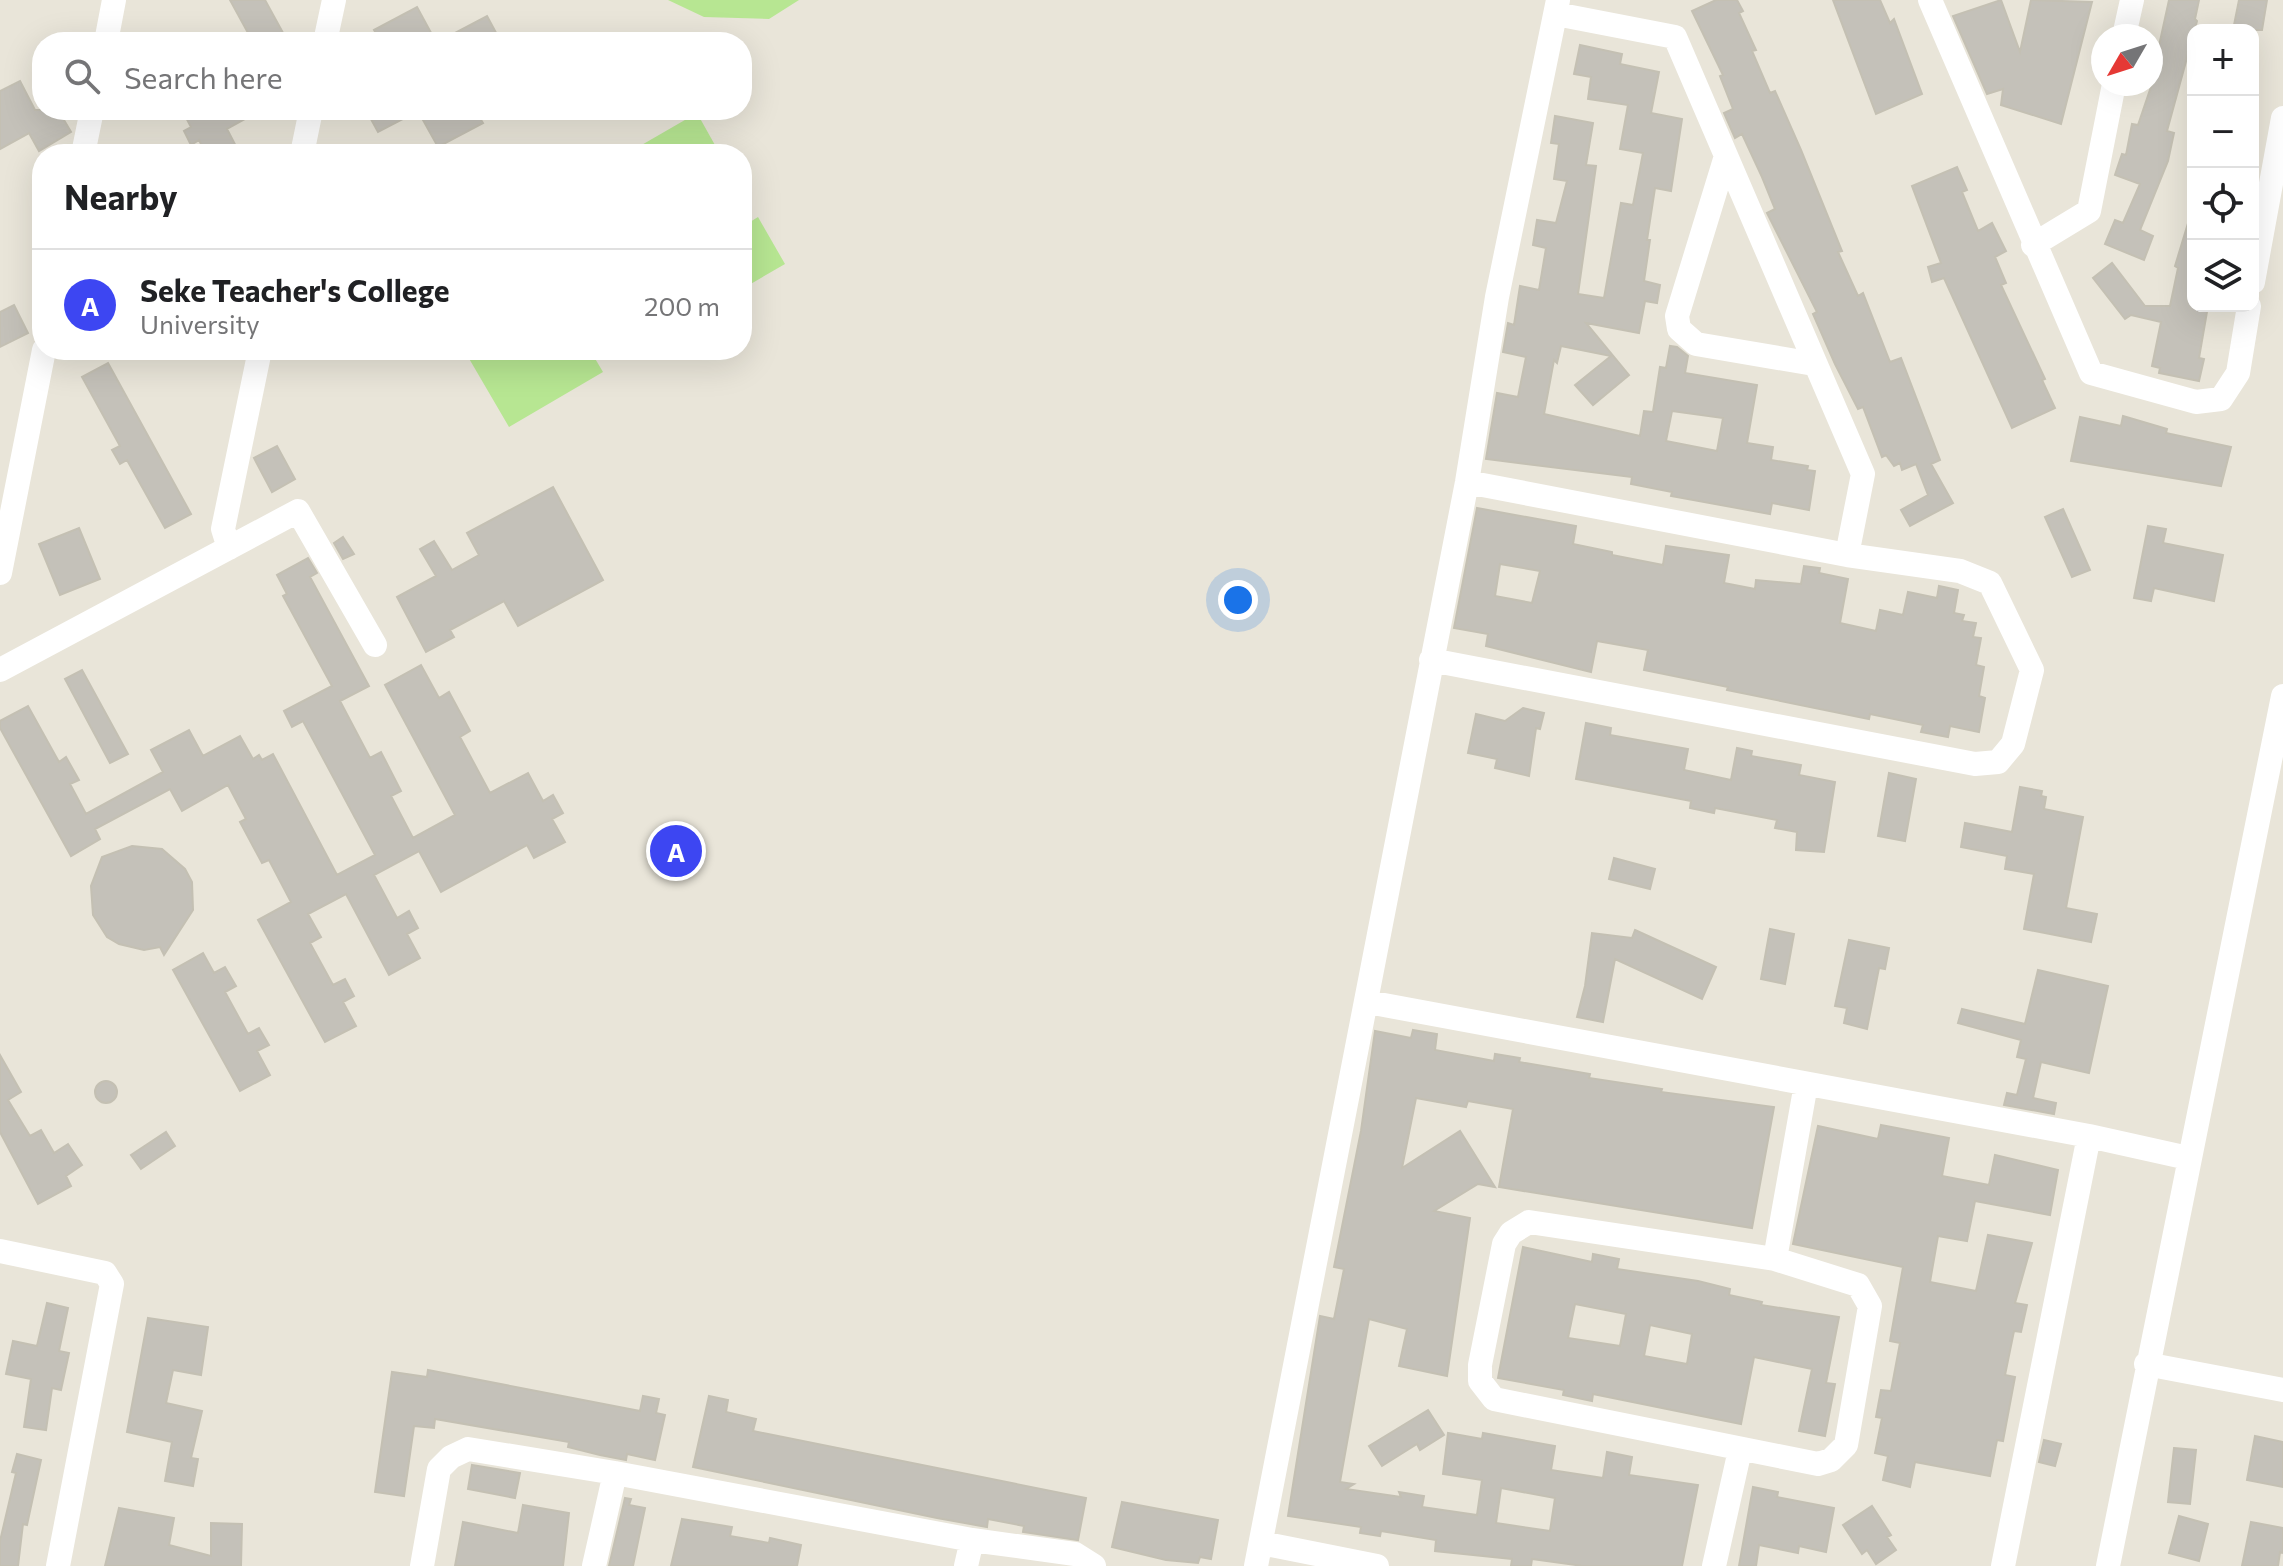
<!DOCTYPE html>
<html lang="en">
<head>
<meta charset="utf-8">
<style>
	body { margin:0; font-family:Commissioner,sans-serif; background:#f6f6f6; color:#202124 }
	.controls { position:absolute; right:24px; top:24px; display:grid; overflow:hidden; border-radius:16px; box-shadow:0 8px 32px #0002 }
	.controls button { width:72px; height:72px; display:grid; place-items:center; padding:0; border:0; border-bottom:2px solid #e0e0e0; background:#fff; color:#202124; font:40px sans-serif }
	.compass { position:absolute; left:2091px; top:24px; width:72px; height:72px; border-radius:50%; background:#fff; box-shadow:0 8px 32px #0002; rotate:231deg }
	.you { position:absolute; left:1238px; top:600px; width:28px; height:28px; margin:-20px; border:6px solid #fff; border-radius:50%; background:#1a73e8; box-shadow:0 0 0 12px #1a73e833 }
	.badge { display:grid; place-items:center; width:52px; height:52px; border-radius:50%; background:#3d46f2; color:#fff; font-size:26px; font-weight:700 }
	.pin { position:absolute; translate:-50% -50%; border:4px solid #fff; box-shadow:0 2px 8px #0006 }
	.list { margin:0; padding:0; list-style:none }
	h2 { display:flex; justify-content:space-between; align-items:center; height:104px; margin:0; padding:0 32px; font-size:34px }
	h2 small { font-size:26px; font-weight:400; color:#757577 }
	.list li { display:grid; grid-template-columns:52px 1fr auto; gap:24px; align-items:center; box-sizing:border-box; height:112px; padding:0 32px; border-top:2px solid #e0e0e0 }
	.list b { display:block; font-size:30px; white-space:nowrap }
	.list p { margin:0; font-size:26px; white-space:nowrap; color:#757577 }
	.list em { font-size:26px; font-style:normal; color:#757577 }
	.icon { flex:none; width:44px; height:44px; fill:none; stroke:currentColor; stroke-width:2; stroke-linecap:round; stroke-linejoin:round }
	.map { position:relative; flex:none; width:2283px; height:1566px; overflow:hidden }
	.search { position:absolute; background:#fff; box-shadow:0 8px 32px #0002; left:32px; top:32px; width:720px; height:88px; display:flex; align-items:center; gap:20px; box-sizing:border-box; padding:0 28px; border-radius:32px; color:#757577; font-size:30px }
	.panel { position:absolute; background:#fff; box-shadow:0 8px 32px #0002; left:32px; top:144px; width:720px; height:216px; border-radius:32px }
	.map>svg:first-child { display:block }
	.pitch { fill:#b7e692 }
	.building { fill:#c4c1b9; stroke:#c4c0b3; stroke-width:2; fill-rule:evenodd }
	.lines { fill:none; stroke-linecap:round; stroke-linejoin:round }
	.minor { stroke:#fff; stroke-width:24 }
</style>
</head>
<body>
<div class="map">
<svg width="2283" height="1566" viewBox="0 0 2283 1566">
	<rect width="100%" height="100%" fill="#e9e5d9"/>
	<path class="pitch" d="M668,0H799L769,19L704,17Z
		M697,113L720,154H626Z
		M758,217L785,264L742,289V227Z
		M464,350H590L603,372L509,427Z"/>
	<path class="building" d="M230,0H265L288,42H253Z
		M1716,0H1737L1743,11L1739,13L1756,50L1752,51L1770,93L1775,91L1801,150L1842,251L1838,252L1858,296L1863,293L1890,362L1901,358L1940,460L1931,464L1953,503L1910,526L1901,510L1928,495L1916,464L1902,470L1900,463L1894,466L1886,455L1882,457L1863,407L1858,409L1835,364L1813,314L1817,312L1767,213L1775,209L1762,177L1742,134L1735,138L1724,113L1733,109L1720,76L1723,75L1692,11Z
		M1833,0H1880L1890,23L1894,19L1922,94L1876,114Z
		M2001,0L2020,52L2031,0L2092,2L2061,124L2001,105L2003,89L1987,94L1953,16Z
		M2169,0H2199L2195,19L2197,21L2167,131L2174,133L2168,161L2140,230L2153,236L2144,260L2105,244L2115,220L2123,223L2140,184L2115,175L2122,154L2126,155L2132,124L2138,125L2156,72L2151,70V54L2157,55Z
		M2239,0H2267L2262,30H2233Z
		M417,7L436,42H381L374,30Z
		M487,16L501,42H438Z
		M1580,45L1622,54L1620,64L1659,72L1651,113L1682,119L1671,191L1655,188L1647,240H1650L1644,281L1660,285L1657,303L1645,301L1639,333L1586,323L1629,375L1593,405L1575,385L1611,356L1561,346L1557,363L1554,360L1544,414L1640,436L1644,411L1653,412L1660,367L1666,368L1670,346L1677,347L1688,356L1685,373L1757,385L1747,443L1773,447L1771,460L1808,466L1807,470L1815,471L1809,510L1772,503L1770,514L1671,496L1672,492L1631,484L1632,477L1486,459L1497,393L1518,397L1526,357L1503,352L1508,323L1514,325L1520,286L1539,290L1546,248L1533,245L1537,220L1556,223L1567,181L1554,179L1559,144L1551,143L1555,116L1593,123L1586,165L1596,166L1578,294L1604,298L1621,203L1633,205L1643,153L1620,149L1628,105L1588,99L1591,77L1574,74ZM1672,411L1723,418L1717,451L1666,441Z
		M20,81L35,110H58L71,132L39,151L29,133L0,149V91Z
		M182,110H261L227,129L240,154H206L199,140L191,145L184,131L191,127Z
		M366,110H475L483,123L438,147L418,111L378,132Z
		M1957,167L1967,190L1962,192L1978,231L1992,223L2006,251L1995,257L2006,283L2001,285L2045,379L2042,380L2055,408L2012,428L1944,278L1932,282L1928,267L1941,263L1912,186Z
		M2189,220L2193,221V306H2208L2199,358L2204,359L2199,381L2159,373L2160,368L2152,366L2161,322L2131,315L2125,319L2093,278L2112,263L2145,306H2170L2178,268L2175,266Z
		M14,305L28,333L0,347V312Z
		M108,363L191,514L165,528L127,460L120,464L112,450L120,446L82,377Z
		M2123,416L2167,429L2166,433L2231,447L2221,486L2071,461L2080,417L2121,426Z
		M277,446L295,479L272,492L254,458Z
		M553,487L603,580L518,626L504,601L450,630L454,637L426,652L397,597L436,576L420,549L434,541L452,570L479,555L467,533Z
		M1477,508L1576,526L1573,544L1612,552V555L1663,565L1666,546L1729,555L1724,583L1755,589L1756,580L1801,584L1804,566L1820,568L1819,573L1848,579L1840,623L1876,631L1880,610L1903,615L1908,592L1937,598L1939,586L1958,590L1954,613L1964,615L1962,621L1976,623L1973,637L1981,638L1976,665L1984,667L1979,696L1985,698L1979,732L1950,726L1948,737L1921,732L1923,725L1870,714L1869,719L1727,690L1728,687L1644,670L1648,650L1597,641L1591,672L1486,646L1488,634L1454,628ZM1500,564L1540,571L1532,603L1495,596Z
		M2063,509L2090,570L2072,577L2045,517Z
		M2148,526L2166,529L2163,543L2223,555L2214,601L2154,588L2151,601L2134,598Z
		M79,528L100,579L60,595L39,544Z
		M343,537L354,554L343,559L334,543Z
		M308,558L317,573L310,577L369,686L340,701L370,758L381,752L401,791L391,796L413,838L455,815L385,685L421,665L439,698L449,692L470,731L460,737L490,793L528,773L543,801L553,795L563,813L552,819L565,842L534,858L527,845L441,892L419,851L374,875L397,918L409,911L418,928L407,934L420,958L389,975L346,894L308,914L321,937L310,943L333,985L345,979L354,996L343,1002L356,1026L325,1042L258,920L291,902L269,860L262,863L240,822L246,819L228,785L182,811L170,789L95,829L100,839L71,856L0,728V721L28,706L59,762L66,757L79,780L70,784L86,814L163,772L151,750L189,730L203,756L240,736L253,759L259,755L262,760L273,754L337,875L375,855L303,721L292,727L284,711L332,686L283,596L287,594L277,575Z
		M82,670L128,754L110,763L65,679Z
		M1523,708L1544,713L1540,729L1536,728L1529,776L1495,768L1497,759L1468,753L1476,714L1505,721Z
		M1586,723L1611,728L1610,735L1688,749L1684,770L1731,780L1737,748L1752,751L1751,756L1801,765L1799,775L1835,782L1824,852L1796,850L1797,832L1775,828L1777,820L1715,808L1714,813L1690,808L1691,801L1576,779Z
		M1889,773L1916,779L1905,841L1878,836Z
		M2020,787L2042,791L2041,796L2046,797L2044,809L2083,817L2066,908L2097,914L2091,942L2024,929L2034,874L2005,869L2007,856L1961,847L1965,823L2012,832Z
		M132,846L162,849L185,869L192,882L193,910L164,955L160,947L144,950L119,944L107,937L93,915L91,886L102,857Z
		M1614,858L1655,869L1650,889L1609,879Z
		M1770,929L1794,934L1785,984L1761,979Z
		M1635,930L1716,967L1702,999L1615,959L1603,1022L1577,1017L1585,986L1592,933L1632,938Z
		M1849,940L1889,948L1885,969L1879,968L1867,1029L1844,1023L1847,1008L1835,1006Z
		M203,953L214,973L225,967L236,986L225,992L248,1034L259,1028L269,1045L257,1051L270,1075L240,1091L173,970Z
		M2038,970L2108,986L2089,1073L2041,1062L2033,1098L2056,1103L2054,1114L2004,1105L2007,1093L2017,1095L2026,1059L2017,1057L2021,1040L1958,1023L1962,1009L2025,1024Z
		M1413,1030L1437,1034L1435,1050L1494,1061L1495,1054L1520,1058L1519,1062L1590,1074L1589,1078L1662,1089L1661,1092L1774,1107L1752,1228L1499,1187L1513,1109L1468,1101L1466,1107L1416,1098L1402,1168L1460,1131L1495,1187L1478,1184L1434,1211L1470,1218L1447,1376L1399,1366L1407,1329L1369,1319L1340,1482L1354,1484L1346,1489L1401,1497L1399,1492L1424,1496L1422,1507L1477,1515L1482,1480L1443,1474L1448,1433L1482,1439L1483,1433L1555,1446L1551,1470L1603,1478L1607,1452L1632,1457L1629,1475L1698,1485L1682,1566H1583L1532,1559L1531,1566H1511L1512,1559L1435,1551L1436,1540L1381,1531L1380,1536L1360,1533L1361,1527L1288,1516L1320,1316L1334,1319L1344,1269L1334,1267L1361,1131L1375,1031L1411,1038ZM1501,1488L1555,1498L1550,1531L1496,1523Z
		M0,1055L21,1092L8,1100L30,1136L41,1130L54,1153L68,1144L82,1165L66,1176L71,1186L38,1204L0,1132Z
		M95 1092a11 11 0 1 1 22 0a11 11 0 1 1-22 0Z
		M1881,1125L1949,1138L1942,1176L1989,1185L1995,1155L2058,1170L2050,1215L1975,1201L1967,1241L1938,1236L1930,1282L1976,1291L1988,1235L2032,1243L2015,1303L2027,1305L2021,1332L2014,1331L2005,1375L2015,1377L2003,1441L1997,1440L1990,1476L1915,1462L1910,1487L1883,1480L1888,1456L1875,1453L1882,1418L1876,1417L1881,1390L1891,1391L1900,1343L1890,1341L1903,1267L1793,1244L1818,1126L1878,1139Z
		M166,1132L175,1146L141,1169L131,1155Z
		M1523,1247L1592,1262L1593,1254L1619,1259L1617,1269L1698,1281L1730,1289L1729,1295L1762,1302L1761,1305L1839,1317L1826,1383L1835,1384L1825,1436L1799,1431L1812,1369L1754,1357L1741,1424L1593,1394L1592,1401L1563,1395L1564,1390L1498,1378ZM1575,1304L1626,1314L1620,1346L1568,1338ZM1650,1325L1692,1334L1687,1364L1644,1356Z
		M47,1303L68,1308L59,1351L69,1353L61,1390L52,1388L46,1430L24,1427L31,1379L6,1374L13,1341L37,1346Z
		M148,1318L208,1327L201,1375L173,1370L166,1403L202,1411L191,1458L198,1459L193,1486L165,1481L172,1442L127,1432Z
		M428,1370L640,1411L643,1396L659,1399L656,1413L665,1415L655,1460L627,1454L626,1460L600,1455L568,1447L569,1442L435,1419L434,1428L414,1426L404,1496L375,1492L392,1372L427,1377Z
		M709,1396L728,1400L726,1412L756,1419L753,1431L1086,1498L1078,1540L1023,1532L1024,1526L988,1519L987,1527L937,1518L693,1467Z
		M1428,1410L1444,1435L1420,1450L1417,1444L1382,1466L1369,1446Z
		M2255,1436L2283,1442V1487L2247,1480Z
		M2044,1440L2061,1444L2055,1466L2039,1462Z
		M2174,1448L2196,1450L2190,1504L2168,1502Z
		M17,1454L41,1460L27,1525L23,1524L18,1566H0V1541L16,1473L12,1472Z
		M472,1465L520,1473L515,1498L468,1489Z
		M1753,1487L1778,1492L1777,1497L1834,1508L1826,1552L1799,1546L1798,1553L1759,1545L1756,1566H1739Z
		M625,1498L631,1499L629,1505L645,1508L633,1566H609Z
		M1122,1502L1218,1520L1211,1559L1200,1557L1198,1563L1166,1560L1112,1547Z
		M523,1505L569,1513L563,1566H455L463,1522L518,1533Z
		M1872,1506L1891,1535L1887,1537L1896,1550L1876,1564L1867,1550L1862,1554L1843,1525Z
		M119,1508L174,1518L169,1545L211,1556V1523L242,1524L241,1566H105Z
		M2179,1516L2208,1524L2199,1561L2169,1553Z
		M682,1519L732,1527L730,1536L769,1543L770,1538L801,1545L797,1566H671Z
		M2251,1522L2283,1528V1553L2280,1552L2278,1566H2242Z"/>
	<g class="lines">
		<path class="minor" d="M1930,0L2091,373L2196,402L2221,399L2238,373L2249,306
			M1556,14L1675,37L1863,474L1847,555
			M2124,36L2132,0
			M106,42L114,0
			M325,42L334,0
			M83,154L92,110
			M302,154L311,110
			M1726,156L1677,316L1679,329L1696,344L1814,364
			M2033,245L2089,211L2114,84
			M2253,282L2283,118
			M229,548L223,529L260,350
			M0,573L44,350
			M1431,660L1975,764L1998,762L2013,744L2032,670L1990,583L1960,571L1847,555L1467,482
			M0,670L298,511L375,645
			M1368,1002L2089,1136L2188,1158
			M1529,1222L1775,1259L1858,1285L1870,1306L1846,1445L1831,1460L1818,1464L1494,1399L1480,1381V1365L1504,1244L1511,1233Z
			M0,1251L105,1273L112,1284L58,1566
			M1775,1259L1806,1084
			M2146,1364L2283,1390
			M1261,1543L1377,1566
			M422,1566L439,1469L451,1457L468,1449L615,1473L972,1540L1075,1554L1094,1566
			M594,1566L615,1473
			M966,1566L972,1540
			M1256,1566L1467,482L1497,297L1558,0
			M1714,1566L1740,1450
			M2003,1566L2089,1136
			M2108,1566L2283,696"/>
	</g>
</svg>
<div class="controls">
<button>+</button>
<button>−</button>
<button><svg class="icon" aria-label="locate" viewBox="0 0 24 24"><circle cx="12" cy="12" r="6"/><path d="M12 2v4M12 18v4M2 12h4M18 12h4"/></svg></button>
<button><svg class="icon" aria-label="layers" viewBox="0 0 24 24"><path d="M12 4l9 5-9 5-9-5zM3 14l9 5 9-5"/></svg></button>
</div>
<svg class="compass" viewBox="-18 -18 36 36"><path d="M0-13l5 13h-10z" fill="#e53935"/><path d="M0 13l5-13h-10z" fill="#757577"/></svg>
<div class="you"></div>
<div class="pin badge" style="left:676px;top:851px">A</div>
<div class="search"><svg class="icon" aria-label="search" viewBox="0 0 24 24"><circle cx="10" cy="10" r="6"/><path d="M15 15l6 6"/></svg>Search here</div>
<section class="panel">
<h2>Nearby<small></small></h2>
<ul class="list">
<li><span class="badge">A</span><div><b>Seke Teacher's College</b><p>University</p></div><em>200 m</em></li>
</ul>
</section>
</div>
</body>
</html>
